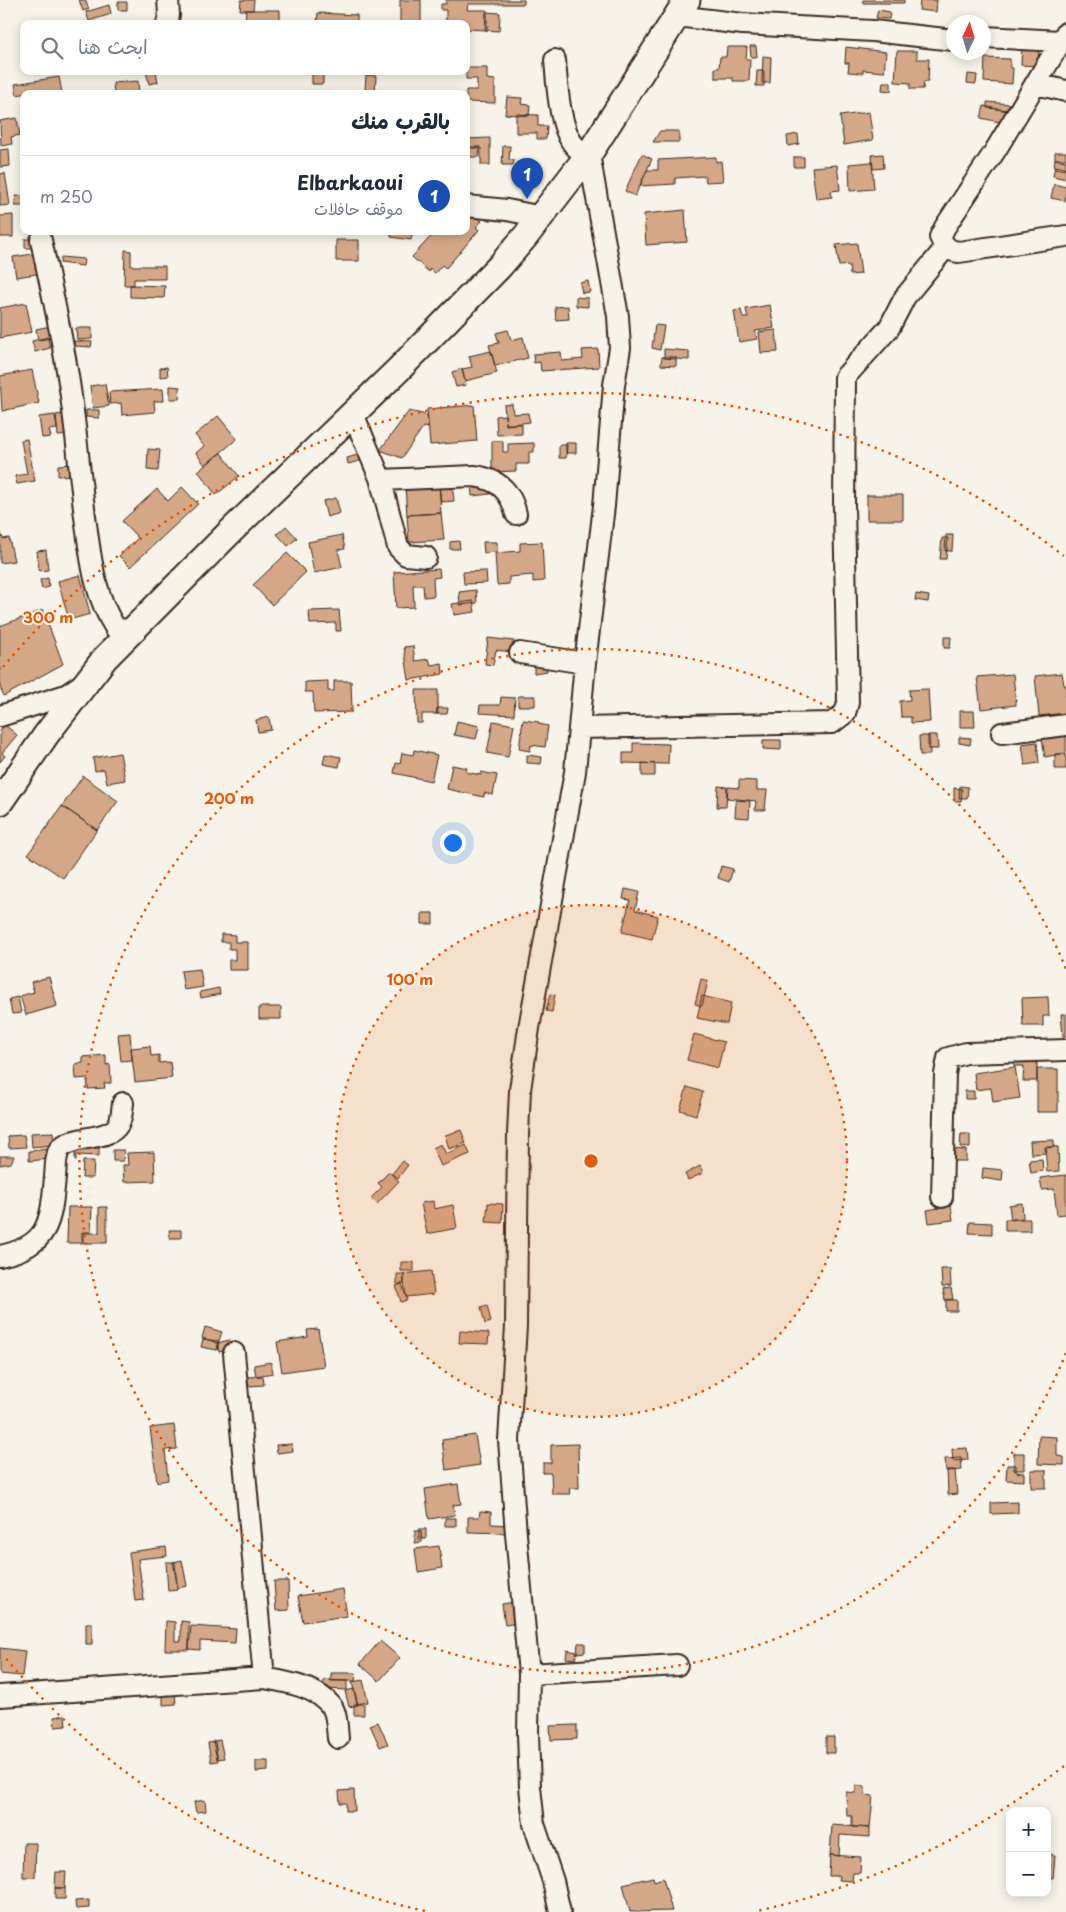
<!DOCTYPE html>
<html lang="ar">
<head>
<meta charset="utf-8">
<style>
	body { margin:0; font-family:"Playpen Sans","Playpen Sans Arabic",sans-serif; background:#f6f6f7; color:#1f2937; direction:rtl }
	.controls { position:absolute; right:15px; bottom:15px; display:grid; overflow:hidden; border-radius:10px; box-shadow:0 2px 12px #0003 }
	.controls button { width:45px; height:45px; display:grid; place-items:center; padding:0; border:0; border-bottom:1px solid #e0e1e3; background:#fff; color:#1f2937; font:25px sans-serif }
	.compass { position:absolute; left:946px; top:15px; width:45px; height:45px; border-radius:50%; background:#fff; box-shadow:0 2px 12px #0003; rotate:4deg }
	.you { position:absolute; left:452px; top:842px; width:18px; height:18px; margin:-12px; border:4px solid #fff; border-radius:50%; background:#1a73e8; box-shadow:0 0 0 8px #1a73e833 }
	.badge { display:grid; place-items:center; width:32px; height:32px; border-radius:50%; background:#d1495b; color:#fff; font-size:16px; font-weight:700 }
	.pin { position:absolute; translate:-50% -41px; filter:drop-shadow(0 1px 2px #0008) }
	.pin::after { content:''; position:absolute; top:26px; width:18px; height:15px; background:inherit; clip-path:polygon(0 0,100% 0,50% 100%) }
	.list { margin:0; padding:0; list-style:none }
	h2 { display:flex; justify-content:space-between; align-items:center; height:65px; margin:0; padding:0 20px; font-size:21px }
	h2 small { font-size:16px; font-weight:400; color:#747a83 }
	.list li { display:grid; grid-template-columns:32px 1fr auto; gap:15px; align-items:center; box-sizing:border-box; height:80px; padding:0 20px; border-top:1px solid #e0e1e3 }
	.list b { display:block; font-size:19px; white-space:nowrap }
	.list p { margin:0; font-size:16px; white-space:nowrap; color:#747a83 }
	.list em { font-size:16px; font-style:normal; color:#747a83 }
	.icon { flex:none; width:28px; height:28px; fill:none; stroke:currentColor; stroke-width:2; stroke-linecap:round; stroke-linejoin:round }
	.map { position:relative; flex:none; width:1066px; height:1912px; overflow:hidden; direction:ltr }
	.search { position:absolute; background:#fff; box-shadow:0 2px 12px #0003; left:20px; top:20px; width:450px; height:55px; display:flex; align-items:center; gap:12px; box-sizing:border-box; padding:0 18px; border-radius:10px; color:#747a83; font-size:19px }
	.panel { position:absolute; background:#fff; box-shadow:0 2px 12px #0003; left:20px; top:90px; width:450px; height:145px; border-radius:10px; direction:rtl }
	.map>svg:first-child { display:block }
	.building { fill:#d4a886; stroke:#3b2a1e }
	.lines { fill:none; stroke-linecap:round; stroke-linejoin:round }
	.minor-casing { stroke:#3b2a1e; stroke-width:24 }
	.major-casing { stroke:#3b2a1e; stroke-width:29 }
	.minor { stroke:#f7f3e8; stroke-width:20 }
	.major { stroke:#f7f3e8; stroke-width:25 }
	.ring { fill:none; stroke:#e8590c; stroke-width:2.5; stroke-dasharray:2.5 5 }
	.centre { fill:#e8590c; stroke:#f7f3e8; stroke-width:2.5 }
	.ring-label { font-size:15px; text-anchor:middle; font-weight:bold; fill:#e8590c; stroke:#f7f3e8; stroke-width:4; stroke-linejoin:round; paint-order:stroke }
</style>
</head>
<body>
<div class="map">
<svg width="1066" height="1912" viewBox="0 0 1066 1912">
	<rect width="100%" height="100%" fill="#f7f3e8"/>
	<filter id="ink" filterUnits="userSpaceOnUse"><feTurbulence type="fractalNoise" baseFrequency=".02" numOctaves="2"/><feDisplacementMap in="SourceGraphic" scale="10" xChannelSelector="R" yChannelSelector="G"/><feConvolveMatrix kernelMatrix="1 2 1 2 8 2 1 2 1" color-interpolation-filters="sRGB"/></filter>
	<g filter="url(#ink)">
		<path class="building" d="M79,0H85L89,9L83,11Z
			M241,0H254L253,10H240Z
			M400,0H421V24H400Z
			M446,0H524V4H468L467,10H487V30L466,29V24H446V10H441V4H446Z
			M863,0H904V3H863Z
			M920,0H937L936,12L919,10Z
			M118,2H127V10H118Z
			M109,5L111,14L89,21L86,12Z
			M246,10H280V24H245Z
			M878,10L890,12L889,19L876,18Z
			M486,12L500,13L499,31L485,30Z
			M318,13L357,15V24H317Z
			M1022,43L1039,44L1038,66L1021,65Z
			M750,46H756L757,57H751Z
			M727,47H747L746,59H750L749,81H733V78H715V68H719L720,57H726Z
			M846,47L886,52L884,72L863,70V73L848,72L849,63H845Z
			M897,51H917V59H929L928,82H924L923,89H910V83L895,82Z
			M763,56L771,57L770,83H762Z
			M985,58L1010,59V68H1013L1012,84L984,82Z
			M466,68H487V79L495,80V103L466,102V90H477V79H466Z
			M146,71H156L158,82L149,84Z
			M312,71H323V84H312Z
			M757,71H764V86H756Z
			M968,74L977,75L976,84L967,83Z
			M366,75L376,76L375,92L365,91Z
			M59,77L62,93L32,92L17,95L15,84Z
			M138,81L139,94H114L113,83Z
			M883,82H891V91L882,90Z
			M507,97L522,98L521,104L530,105L529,116L505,114Z
			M987,102L1011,104L1010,110L987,108Z
			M984,106L1007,111L1004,123L981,118Z
			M869,112L873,140L844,145L840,116Z
			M516,114L538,115V126H547L546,139H537V133H516Z
			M17,118L20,135L11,137L12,144L1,146L0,121Z
			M660,131H679V142H653Z
			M798,134L799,144L788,146L787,136Z
			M490,138V165H481V148H466V139Z
			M503,146H510L509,160H514L513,165H502Z
			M469,147H480L479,157H469Z
			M9,149L10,166L0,167V150Z
			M1055,152H1066V159H1055Z
			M642,154L652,159L635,196L625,191Z
			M883,154L884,168L873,169L872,155Z
			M716,157V162L721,161L723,181L706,182L705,176L675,178V184L640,186L647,170H658V160Z
			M794,157H804V167H794Z
			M1055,159L1066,161V170L1054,168Z
			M872,162L874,189L850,191L849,164Z
			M837,165L840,190L831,191L832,197L816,199L812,167Z
			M1055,166L1066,168V179L1053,176Z
			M5,173L10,205L0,206V174Z
			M1054,184L1066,187L1065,201L1051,198Z
			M16,196H24V206H15Z
			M466,209L482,214L478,218L482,221L476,227L479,230L446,268L442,265L435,273L430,269L429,272L412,257L435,232L433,231H466Z
			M685,210L687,242L646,245L644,214Z
			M13,215V237H0V216Z
			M391,231H413L411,240L391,237Z
			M25,239H41V248H25Z
			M336,240H359V261H336Z
			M857,243L861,274L850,275L849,265L839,266L836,245Z
			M125,250L131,251V266H165V279H134V285H124Z
			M40,253L43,273L16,277L13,257Z
			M61,257L84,259L83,266L60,263Z
			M588,281L590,292L582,293L580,283Z
			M130,285L165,286L164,298L130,297Z
			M576,297L588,298V307L576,306Z
			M26,303L32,332L0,338V308Z
			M770,305L774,328L755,331L757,339L739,342L734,311L741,310L743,318H748L746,309Z
			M568,306L569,319L556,320L555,307Z
			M655,325L664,326L660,350L652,348Z
			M51,326L53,338L38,340L36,329Z
			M76,328H92V339L77,340Z
			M508,330L511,340L523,337L528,358L495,366L489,345L499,343L496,333Z
			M776,330L778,352L761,353L759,332Z
			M48,337L50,348L35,352L32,341Z
			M74,341L92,342L91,347L74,346Z
			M598,349L599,367L541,371L540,362L534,363L533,354L561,352L562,361L583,359L582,350Z
			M664,349L689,351V360L664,358Z
			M491,351L497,373L465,381L462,369L472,367L469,356Z
			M662,357H676V366L661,365Z
			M167,367L168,376L160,377V368Z
			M462,369L466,385L456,387L452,372Z
			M32,370L39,403L2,411L0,376Z
			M105,384L109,406L93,408L90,386Z
			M170,386L180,387L179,399H170Z
			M163,389L164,401H154L155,412L122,415L121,403L110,404L109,392Z
			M512,404L513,414L528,413L530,422L506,425L504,405Z
			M474,405L477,441L430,445L427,409Z
			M86,410H99V418L86,417Z
			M409,411L427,415L428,428L423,427L402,458L380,450Z
			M69,413L71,435L58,436L56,415Z
			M55,415L57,429L49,430L51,437L42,438L39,417Z
			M505,415L506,424H522V434L497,435L496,416Z
			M218,416L237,439L205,465L196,453L204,446L195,435Z
			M27,439L35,481L17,484L15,476L27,474L21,440Z
			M492,441H503V452H508V444L534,443V452H529V464H516V471L492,472Z
			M566,443H576V453H566Z
			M559,445H567L566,458H559Z
			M148,449L160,450L158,471L147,470Z
			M221,453L239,476L216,495L198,471Z
			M361,454L363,460L348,464L347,458Z
			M76,464L77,475L58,476V465Z
			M489,480L490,494L472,496L471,482Z
			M452,483L454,501L441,502L439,484Z
			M439,484L441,513L407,515L405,486Z
			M182,487L198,504L130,567L119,556L138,538L122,521L157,489L168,501Z
			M867,495H903V520H867Z
			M336,498L340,513L327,517L323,501Z
			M441,513L444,540L409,542L407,515Z
			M286,526L297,538L288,546L277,534Z
			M0,530L3,539L9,538L14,561L0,563Z
			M342,535L345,549L338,550L342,567L314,573L308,542Z
			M946,535H953L952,551H945Z
			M942,538H948L946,559H940Z
			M459,541L460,549H450V542Z
			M483,542H497V552L484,553Z
			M542,542L544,581L533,582V575L509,577V584L497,585L495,553L520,551V543Z
			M46,550L48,570L39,571L37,551Z
			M287,553L306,572L272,605L253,585Z
			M439,569L440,577L433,578L434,596L424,597L423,585H413L414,607L396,608L394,572Z
			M486,571L487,583L464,584L463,572Z
			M80,575L90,614L69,620L58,581Z
			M48,578L49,587L42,589L40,580Z
			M476,590L477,603L460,605L459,592Z
			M916,594L929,596L928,602L915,600Z
			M473,601L475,612L454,615L452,604Z
			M43,610L63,664L4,696L0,687V626Z
			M339,610L341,631H336V623L310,624L309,611Z
			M944,637H951L950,648H944Z
			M488,638L514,641L512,652L496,650L493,665L485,664Z
			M413,646L415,661L429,659L431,665L442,663L443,674L409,680L404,647Z
			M546,663L547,671L534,673V664Z
			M1062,673L1064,685H1066V713L1039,716L1035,676Z
			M1013,674L1016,705L981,709L977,677Z
			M328,681V691H334V681H351L352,712L314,713L313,692H305V682Z
			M928,689L930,722L911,723V717H901L900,701L910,700L909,690Z
			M416,690H438V714H422V723H417Z
			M518,696H535V706H518Z
			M501,697L515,698L514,715L479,713L480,705H500Z
			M437,708H448L447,714H436Z
			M960,711H974L975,727H960Z
			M269,717L271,730L258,732L256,720Z
			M523,720L539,722V724L548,726L545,747L531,745L530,751L519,749Z
			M457,721L479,726L476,739L454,735Z
			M493,721L514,725L508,757L487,753Z
			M5,725L17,735L2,753L5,756L0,762V730Z
			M1066,727V753L1045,757L1042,738Z
			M928,735H937L938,749H928Z
			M919,736H929L930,755H920Z
			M959,737L971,738L970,745L959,743Z
			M763,740H781V750L763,749Z
			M1037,742L1039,763L1025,765L1022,744Z
			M633,743L669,744L668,764L623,763V753H633Z
			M414,750L437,755L431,781L394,773L396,763L400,764L402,753L413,755Z
			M120,753L125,780L107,783L104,769L95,771L93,758Z
			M325,754L341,757L339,767L323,764Z
			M1055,754H1066V769H1055Z
			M527,755L542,757L541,764L527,763Z
			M642,763L655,764V776H642Z
			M452,765L467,768L466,772L481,775V772L497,775L493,795L484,793V797L447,789Z
			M83,776L118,801L97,830L62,806Z
			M739,780L757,781V790H767L765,810H755L756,801L727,798L728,787L739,788Z
			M718,786L727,787L726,807H717Z
			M960,786L968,787L967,798H959Z
			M954,788L962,789L961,801H954Z
			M736,800L750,801L749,818L735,817Z
			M62,806L97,830L63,878L28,854Z
			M721,866L733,869L729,882L718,878Z
			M625,889L639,892L635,910L658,916L652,939L622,932L630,900L623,899Z
			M422,913H433V924H422Z
			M221,934L235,935V942H248V970H229V960H235V949H229V942H221Z
			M200,969L203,987L184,990L181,971Z
			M49,977L57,1006L26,1015L20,996L34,992L31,982Z
			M701,979L708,981L702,1006L695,1004Z
			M219,988L220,994L201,998L200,992Z
			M550,994L555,995L552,1012L546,1011Z
			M702,996L731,1003L727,1024L697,1018Z
			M18,997L21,1013L12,1014L9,999Z
			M1048,997L1049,1016H1043V1026H1023L1022,998Z
			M259,1007H281V1019H259Z
			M1061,1014H1066V1036H1063Z
			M130,1033L132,1060L121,1061L118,1034Z
			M694,1034L724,1042L718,1068L687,1060Z
			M150,1046L151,1056L159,1055V1063L170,1062L172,1078L135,1082L131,1048Z
			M106,1055V1065L110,1064L111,1083H104L105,1088L88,1089L87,1078L76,1079L75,1064L83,1063V1057Z
			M1014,1061H1037V1081H1023L1024,1066H1014Z
			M1015,1067L1020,1098L993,1102L991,1088L976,1090L974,1073Z
			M1037,1069H1058V1112H1037Z
			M687,1087L703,1092L696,1115L680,1110Z
			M965,1091H974V1099H965Z
			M461,1130L466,1143L449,1149L445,1135Z
			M53,1132L54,1145L32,1147L31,1133Z
			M961,1134H970V1148L960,1147Z
			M24,1135L26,1147L9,1148L8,1136Z
			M1054,1140V1147L1046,1148L1047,1153L1031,1154L1030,1141Z
			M441,1144L446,1154L466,1145L470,1154L441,1166L433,1148Z
			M75,1146L99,1147V1156L76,1155V1161H75Z
			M1045,1147H1058L1059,1171L1047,1172Z
			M49,1149L50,1159L29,1161V1151Z
			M953,1149L966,1150V1161H953Z
			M113,1150H124L123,1161H113Z
			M154,1152L155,1181L124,1182L123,1165H128L127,1153Z
			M0,1156H14L11,1163L0,1165Z
			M1042,1159L1043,1171L1031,1173L1029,1160Z
			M83,1161H94L93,1178H82Z
			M402,1161L408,1165L398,1178L392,1174Z
			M700,1166L703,1173L688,1180L685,1174Z
			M983,1168L1003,1170L1002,1181L982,1178Z
			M389,1172L399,1181L377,1204L371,1198L382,1187L378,1183Z
			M1066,1175V1214L1057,1215L1054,1189L1042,1190L1040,1178Z
			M433,1201L434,1209L453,1205L457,1228L427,1234L421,1203Z
			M488,1203L503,1204L502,1223L486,1222Z
			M1022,1203L1023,1218L1011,1220L1009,1205Z
			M951,1206L953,1220L929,1223L927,1210Z
			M68,1207H92L91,1232H82V1243H67Z
			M99,1207H107V1243H83V1233H99Z
			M1005,1219H1030V1231H1005Z
			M970,1222L992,1223V1234L969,1233Z
			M169,1230H181V1238H170Z
			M401,1262H414V1271H401Z
			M941,1269H950L951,1286L942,1287Z
			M431,1271L434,1294L406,1297L403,1274Z
			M397,1274H404V1284H397Z
			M402,1284L407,1300L401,1302L396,1286Z
			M951,1288L953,1299L945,1300L943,1289Z
			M946,1300H957V1311H946Z
			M487,1305L491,1322L485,1324L481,1307Z
			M205,1327L222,1332L218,1343L202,1338Z
			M318,1329L324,1366L282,1372L277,1342L308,1337L307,1330Z
			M460,1331L489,1333L488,1344L459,1343Z
			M203,1339L219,1341L217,1350L201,1347Z
			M230,1340L231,1349L219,1352L217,1343Z
			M271,1362L273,1373L256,1376L254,1365Z
			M263,1376L264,1385L248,1386V1377Z
			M174,1425L177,1449L165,1450L168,1480L157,1482L150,1428Z
			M475,1435L480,1465L446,1470L442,1440Z
			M1039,1436L1057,1437V1456L1064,1457V1465L1038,1464Z
			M292,1444L293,1451L277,1453L276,1445Z
			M578,1444L579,1488H569L570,1494H552L551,1473H543V1463H551V1445Z
			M967,1448L968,1460L953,1461L952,1449Z
			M1014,1453H1024V1470H1014Z
			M961,1458L962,1470L946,1471L945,1459Z
			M1007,1465H1016V1472L1024,1473V1481L1006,1480Z
			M947,1470H955L957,1494L948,1495Z
			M1031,1470H1046V1488H1031Z
			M458,1484L461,1504L453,1505L455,1515L429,1519L425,1489Z
			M1018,1502V1513L991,1514V1503Z
			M480,1511L491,1512V1524L509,1525V1533L468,1532V1517H479Z
			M445,1518H456V1526H445Z
			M419,1529H426V1539H419Z
			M415,1531H421L422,1542L415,1543Z
			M439,1546L442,1568L418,1572L415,1549Z
			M166,1547L167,1556L138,1559L144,1600L135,1601L129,1552Z
			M182,1560L187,1586L178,1588L173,1562Z
			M166,1562H175L177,1590L168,1591Z
			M274,1581H288L289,1610L276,1611Z
			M343,1589L347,1616L303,1622L298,1596Z
			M515,1602L518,1623L505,1625L502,1604Z
			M166,1621L175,1622V1641H181V1621L189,1622V1650H165Z
			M86,1623H92V1644H86Z
			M191,1626L236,1629L235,1643L200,1641V1650L189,1649Z
			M380,1641L400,1658L379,1681L360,1664Z
			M578,1643H585V1652L577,1653Z
			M0,1648L25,1651L22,1676L0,1674Z
			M567,1650L577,1652L575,1659L566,1658Z
			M331,1673H356L355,1681H331Z
			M324,1680L347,1681V1690L323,1689Z
			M363,1680L368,1702L357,1704L352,1682Z
			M354,1689L358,1705L349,1707L345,1691Z
			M175,1693L176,1704L163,1705V1694Z
			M354,1704H364V1715H354Z
			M65,1715L66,1726L55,1727L54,1717Z
			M378,1722L388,1744L380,1747L370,1725Z
			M577,1725V1739L551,1740L550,1726Z
			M826,1737H834V1753H826Z
			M220,1740L224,1758L217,1759L213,1741Z
			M215,1742L218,1761L211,1762L208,1743Z
			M256,1761H268V1771L256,1772Z
			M856,1785L865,1786V1795L873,1796L870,1828L852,1827V1816H847L846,1792L856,1793Z
			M354,1790L355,1811H346V1803H340L339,1791Z
			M205,1800L206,1811L196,1812L194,1802Z
			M832,1825L870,1828V1837L840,1835L839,1856L830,1855Z
			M24,1843H36L35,1877H23Z
			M1047,1854L1055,1855L1053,1878L1047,1877Z
			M830,1855L861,1857L860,1873H853L852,1881L838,1880L839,1876H829Z
			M56,1872H66L65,1888H55Z
			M653,1877L654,1881L663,1878L672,1911L630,1912L623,1884Z
			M55,1888H65V1899H55Z
			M89,1900V1908L76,1909L75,1901Z"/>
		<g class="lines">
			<g class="minor-casing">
				<path id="minor" d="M677,16L743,24L873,31L954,40
					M167,24L169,15L168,0
					M1066,33L995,151L945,227L940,237C944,247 949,251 959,252L1066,236
					M984,37L1060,41
					M555,60C557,83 559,134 578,149C581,151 585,153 589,154L618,316L620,348L614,385L604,506L585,663L575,772L529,1028L520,1090L518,1134L516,1326L509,1440L516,1534L529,1674L528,1734L530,1787L534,1824L553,1881L560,1912
					M1036,84L1066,91
					M466,206L507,210L542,217
					M41,240C53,297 66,354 73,411C78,449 81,487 86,524C91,561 95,597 116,629L132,630
					M353,414L380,478L398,547L406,555L426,557
					M381,480L474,476C498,479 511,491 516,514
					M520,653L585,663
					M0,716L66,695L84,683
					M579,728L832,723L845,713L848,703L844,506L845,377L889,328L905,297L946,247
					M1002,733L1066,725
					M942,1197L945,1074L948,1058L966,1053L1066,1050
					M0,1256C49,1246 51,1222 55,1177C56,1169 55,1158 59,1150C70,1134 108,1142 118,1125C122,1119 122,1110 123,1103
					M234,1353L264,1678
					M529,1674L677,1665
					M0,1696L264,1678C286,1682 318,1687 332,1707C337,1714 337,1730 338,1738"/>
			</g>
			<g class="major-casing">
				<path id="major" d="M0,802L46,735L105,658L229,533L398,370L499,267L525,237L589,154L687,0"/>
			</g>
			<use href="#minor" class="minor"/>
			<use href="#major" class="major"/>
		</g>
	</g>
	<circle cx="591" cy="1161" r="256" fill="#e8590c" fill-opacity=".12"/>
	<g class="ring">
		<circle cx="591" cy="1161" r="256"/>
		<path d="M1066 1353A512 512 0 1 1 1066 969"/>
		<path d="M1064 1766A768 768 0 0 1 757 1911M425 1911A768 768 0 0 1 3 1655M3 667A768 768 0 0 1 1064 556"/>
	</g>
	<circle cx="591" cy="1161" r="8" class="centre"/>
	<g class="ring-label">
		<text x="48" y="623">300 m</text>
		<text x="229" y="804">200 m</text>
		<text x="410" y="985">100 m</text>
	</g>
</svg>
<div class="controls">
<button>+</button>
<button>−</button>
</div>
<svg class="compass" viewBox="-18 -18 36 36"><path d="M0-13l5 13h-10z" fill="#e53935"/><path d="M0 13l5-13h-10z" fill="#747a83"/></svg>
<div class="you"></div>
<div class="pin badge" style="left:527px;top:199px;background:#1a4fb4">1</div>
<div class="search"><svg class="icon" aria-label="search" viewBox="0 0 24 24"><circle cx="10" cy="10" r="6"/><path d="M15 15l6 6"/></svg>ابحث هنا</div>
<section class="panel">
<h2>بالقرب منك<small></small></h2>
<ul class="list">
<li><span class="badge" style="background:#1a4fb4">1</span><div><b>Elbarkaoui</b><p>موقف حافلات</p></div><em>250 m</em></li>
</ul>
</section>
</div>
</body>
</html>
